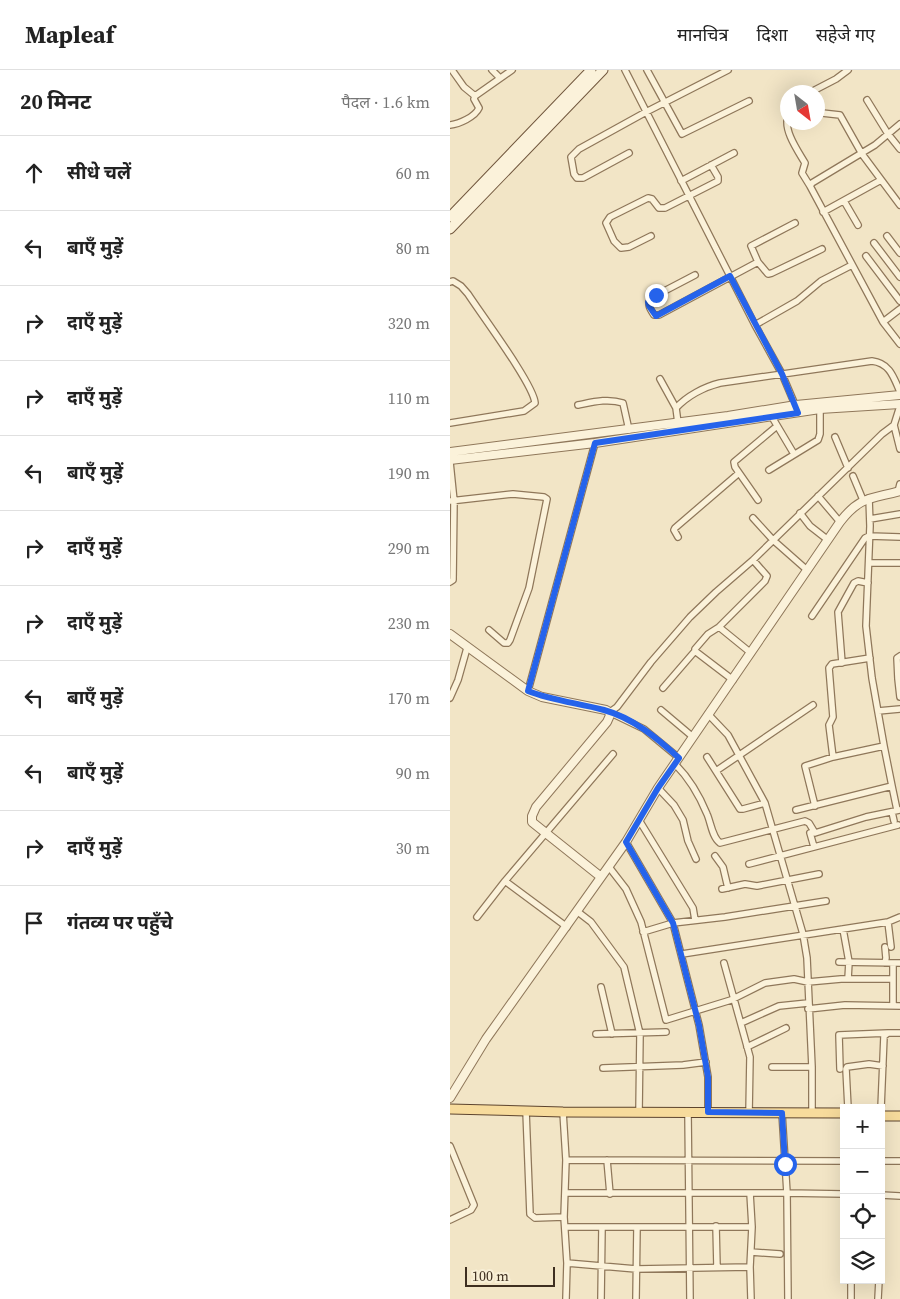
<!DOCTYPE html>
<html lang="hi">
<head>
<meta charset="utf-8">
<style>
	body { margin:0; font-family:"Source Serif 4","Noto Sans Devanagari",serif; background:#f2f2f2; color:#222 }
	.controls { position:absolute; right:15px; bottom:15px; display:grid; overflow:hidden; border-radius:0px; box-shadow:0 5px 20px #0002 }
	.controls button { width:45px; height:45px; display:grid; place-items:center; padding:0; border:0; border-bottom:1px solid #e0e0e0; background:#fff; color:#222; font:25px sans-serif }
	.compass { position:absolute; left:330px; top:15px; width:45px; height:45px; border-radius:50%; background:#fff; box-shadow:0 5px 20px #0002; rotate:149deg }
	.scale { position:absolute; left:15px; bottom:12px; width:90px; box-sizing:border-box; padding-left:5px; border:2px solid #3e2e1f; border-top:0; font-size:14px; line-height:18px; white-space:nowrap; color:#3e2e1f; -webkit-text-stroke:4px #f8efd6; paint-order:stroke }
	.stop { position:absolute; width:15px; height:15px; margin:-11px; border:4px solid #2563eb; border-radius:50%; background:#fff }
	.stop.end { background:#2563eb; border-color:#fff; box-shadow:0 1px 5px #0008 }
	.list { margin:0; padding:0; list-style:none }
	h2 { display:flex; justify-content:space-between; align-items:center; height:65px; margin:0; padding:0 20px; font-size:21px }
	h2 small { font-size:16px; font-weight:400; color:#767676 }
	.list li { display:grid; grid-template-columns:32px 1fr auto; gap:15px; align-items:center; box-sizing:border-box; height:75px; padding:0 20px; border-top:1px solid #e0e0e0 }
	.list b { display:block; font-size:19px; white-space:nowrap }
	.list em { font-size:16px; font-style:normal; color:#767676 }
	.icon { flex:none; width:28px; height:28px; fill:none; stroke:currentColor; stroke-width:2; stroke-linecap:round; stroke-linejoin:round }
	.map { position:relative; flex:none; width:450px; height:1229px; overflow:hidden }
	header { display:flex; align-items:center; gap:30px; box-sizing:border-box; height:70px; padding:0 25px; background:#fff; border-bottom:1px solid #e0e0e0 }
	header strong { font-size:24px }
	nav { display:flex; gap:28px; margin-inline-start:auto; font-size:18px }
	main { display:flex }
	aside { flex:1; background:#fff }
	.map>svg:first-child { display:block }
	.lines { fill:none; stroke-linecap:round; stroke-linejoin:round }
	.minor-casing { stroke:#8f775a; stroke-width:8 }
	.tertiary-casing { stroke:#8f775a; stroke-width:10 }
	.secondary-casing { stroke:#71573d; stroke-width:11 }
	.primary-casing { stroke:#5d442e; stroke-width:11 }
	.minor { stroke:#fbf2da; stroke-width:5.5 }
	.tertiary { stroke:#fbf2da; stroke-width:8 }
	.secondary { stroke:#fbf2da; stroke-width:9 }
	.primary { stroke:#f7db9c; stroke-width:9 }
	.route { stroke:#2563eb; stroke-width:6 }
</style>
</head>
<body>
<header>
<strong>Mapleaf</strong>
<nav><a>मानचित्र</a><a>दिशा</a><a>सहेजे गए</a></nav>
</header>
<main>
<aside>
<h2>20 मिनट<small>पैदल · 1.6 km</small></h2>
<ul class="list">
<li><svg class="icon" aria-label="ahead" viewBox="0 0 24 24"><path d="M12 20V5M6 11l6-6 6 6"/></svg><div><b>सीधे चलें</b></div><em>60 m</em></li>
<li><svg class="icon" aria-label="left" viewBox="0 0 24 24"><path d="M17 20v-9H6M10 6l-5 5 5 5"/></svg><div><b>बाएँ मुड़ें</b></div><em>80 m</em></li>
<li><svg class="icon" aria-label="right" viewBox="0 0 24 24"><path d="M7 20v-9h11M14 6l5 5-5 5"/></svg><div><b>दाएँ मुड़ें</b></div><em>320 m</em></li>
<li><svg class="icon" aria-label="right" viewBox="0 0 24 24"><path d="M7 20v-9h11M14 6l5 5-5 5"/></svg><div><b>दाएँ मुड़ें</b></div><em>110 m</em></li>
<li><svg class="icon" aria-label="left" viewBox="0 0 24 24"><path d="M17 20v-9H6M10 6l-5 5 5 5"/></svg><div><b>बाएँ मुड़ें</b></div><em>190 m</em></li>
<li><svg class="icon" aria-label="right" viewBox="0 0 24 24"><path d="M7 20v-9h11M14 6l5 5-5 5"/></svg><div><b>दाएँ मुड़ें</b></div><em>290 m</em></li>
<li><svg class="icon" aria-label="right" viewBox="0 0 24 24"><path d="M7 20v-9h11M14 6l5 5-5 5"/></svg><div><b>दाएँ मुड़ें</b></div><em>230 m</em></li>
<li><svg class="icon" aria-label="left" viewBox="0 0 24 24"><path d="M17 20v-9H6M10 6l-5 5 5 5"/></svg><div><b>बाएँ मुड़ें</b></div><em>170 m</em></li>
<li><svg class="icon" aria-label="left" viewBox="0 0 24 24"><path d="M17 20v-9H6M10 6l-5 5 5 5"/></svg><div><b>बाएँ मुड़ें</b></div><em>90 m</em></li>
<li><svg class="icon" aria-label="right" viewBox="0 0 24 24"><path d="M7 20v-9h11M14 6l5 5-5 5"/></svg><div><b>दाएँ मुड़ें</b></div><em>30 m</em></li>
<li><svg class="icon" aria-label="arrive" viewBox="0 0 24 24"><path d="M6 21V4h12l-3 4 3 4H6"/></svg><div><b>गंतव्य पर पहुँचे</b></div></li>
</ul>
</aside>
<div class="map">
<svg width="450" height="1229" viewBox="0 0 450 1229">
	<rect width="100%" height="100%" fill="#f2e5c6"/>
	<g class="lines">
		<g class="minor-casing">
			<path id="minor" d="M2,0L14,17L25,26
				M42,0L50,8
				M175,0L305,255L332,304L346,337
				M197,0L232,64L299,31
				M361,22L386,9L398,0
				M417,30L438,64L450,79
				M368,35L372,43L390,45L412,84L450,135
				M338,46C333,60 348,81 355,93L352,103L360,116
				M450,54L425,75L362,113L360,116L433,252L450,274
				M0,55C9,54 25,47 29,38L24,29L25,26L62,0
				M179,83L133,108H127L124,104L121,87L129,79L196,42L278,0
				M231,111L284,83
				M394,131L408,155
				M373,142L431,110
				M201,166L179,177L171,178L164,171L156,153L160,147L198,128L202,129L209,138H215L268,111V107L261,95
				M437,166L450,183
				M424,173L450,207
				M416,186L450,231
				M308,192L301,176L345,153
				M245,205L201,228C197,235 200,239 204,245H209L308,192L318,204L322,203L372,179
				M0,212L3,211L11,216L18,224C31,244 84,315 85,333L74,341L0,353
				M433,252L450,239
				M305,255L347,231L371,211L402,195
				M210,309L226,338
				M128,335C143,332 158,328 173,333L179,360
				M450,336L444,355L450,379
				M322,347L344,384
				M228,353L226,338C237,326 254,317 270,313L422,291C440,293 444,308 450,322
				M385,367L398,398
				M0,392L4,431L3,510L0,512
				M319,400L368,370L370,364V339
				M403,406L413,430
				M448,422L450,414
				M368,426L390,452
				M308,430L285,397L284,392L327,356
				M0,431L63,424L94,427L97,429L79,518L60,570L58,573H54L39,560
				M350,443L360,456L378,470
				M303,448L323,470L357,500
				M420,449L450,444
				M228,467L224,460L225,458L289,403
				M419,493H450
				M362,546L415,468L419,466L450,467
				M269,557L301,583
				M392,593L388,542L404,513L408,511L418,513
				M448,609L447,588L450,586
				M450,609H448L450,627
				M283,610L245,581V579L258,564L269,557L315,511L317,506L303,490
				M213,618L245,581
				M78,621L145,373
				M0,628L8,610L17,578
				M211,640L243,667
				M428,641L450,639
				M160,642L167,637L201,592L240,547L266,522L303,490L432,364L444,355
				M161,643L194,659L229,688
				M258,644L278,665L315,733L353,864L357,888L362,997V1043
				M434,676L442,716
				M257,687L290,739H293L315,733
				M383,687L379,655L383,647L379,598L382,594L420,588
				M225,694C239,708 250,727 257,744C261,753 262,767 270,773L355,751L359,753L365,763L416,747L450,740
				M266,701L363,635
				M208,718L224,735L233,750L238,771L246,789
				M365,736L355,696L383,687L434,676L422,608L416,556L420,456L419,428
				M346,740L442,716L447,740
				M442,742L444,751
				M189,750L243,838L245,850
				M360,763L364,777
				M176,772L223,853L249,955L258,1007V1042
				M265,786L273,797L278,818
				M299,794L448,755
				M159,797L176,819L191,852L216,950L281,930L315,913L344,909L358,912L391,909H443
				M272,819L295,814L307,816L369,804
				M128,842L141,852L174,897L190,964L189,1042
				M27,847L55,811
				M438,852L441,877
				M117,857L55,811L163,684
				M393,859L399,892L398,909
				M193,862L223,853L275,847L376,831
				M435,877L436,888L435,893
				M232,884L438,852L450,847
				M389,892L450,893
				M274,893L300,987L299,1043
				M151,917L162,964
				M443,936V893
				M358,939L395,935L450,936
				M291,953L329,936L358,933
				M146,964L216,962
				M297,977L336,958
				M322,997H362
				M153,998L233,995L256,992
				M390,999L389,965L438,963
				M398,1038L396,999L397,997L419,994L433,996
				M431,1038L434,966L438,963H450
				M76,1041L80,1144L85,1148L114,1147L116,1090L113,1042
				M238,1043L240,1229
				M332,1043L337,1123L394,1124
				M0,1076L24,1135L21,1140L0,1150
				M116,1090L394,1091
				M157,1090L160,1124
				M431,1091H450
				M115,1123H337L338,1229
				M300,1123L302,1157
				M431,1125L450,1126
				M114,1147L117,1193L116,1229
				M266,1156L267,1197
				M115,1157H302L300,1197L301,1229
				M301,1182L330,1184
				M117,1193L186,1199L300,1197
				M401,1210V1229
				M151,1229L152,1157
				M186,1229L187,1157
				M428,1229L429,1210"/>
		</g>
		<g class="tertiary-casing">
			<path id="tertiary" d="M0,382L278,346L346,335L450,325
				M0,390L145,373L370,339L450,334
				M0,564L78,621L92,627L156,640L161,643L157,652L86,737L82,746V752L151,807
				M0,1028L36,969L176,772L208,718L390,452C410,426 421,429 450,421"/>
		</g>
		<g class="secondary-casing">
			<path id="secondary" d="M0,147L141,0
				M0,159L153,0"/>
		</g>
		<g class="primary-casing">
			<path id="primary" d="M0,1039L113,1042L394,1043
				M431,1046H450"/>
		</g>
		<use href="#minor" class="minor"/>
		<use href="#tertiary" class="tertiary"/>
		<use href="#secondary" class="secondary"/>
		<use href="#primary" class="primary"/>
	</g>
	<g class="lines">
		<path class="route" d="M206,225L198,232L199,236L206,246L280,206L332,304L348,343L145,373L78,621C103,631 129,633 154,640C183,648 207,668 229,688L208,718L176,772L223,853L249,955L258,1007V1042L332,1043L335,1094"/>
	</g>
</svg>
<div class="controls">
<button>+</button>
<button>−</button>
<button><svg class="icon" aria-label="locate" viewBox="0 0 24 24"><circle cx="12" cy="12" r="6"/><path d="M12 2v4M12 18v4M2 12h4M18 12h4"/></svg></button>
<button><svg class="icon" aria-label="layers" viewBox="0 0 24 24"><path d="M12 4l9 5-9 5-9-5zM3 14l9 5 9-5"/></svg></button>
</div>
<svg class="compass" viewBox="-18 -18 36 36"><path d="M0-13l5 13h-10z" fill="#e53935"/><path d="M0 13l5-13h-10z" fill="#767676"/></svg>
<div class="scale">100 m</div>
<div class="stop" style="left:335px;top:1094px"></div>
<div class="stop end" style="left:206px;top:225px"></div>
</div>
</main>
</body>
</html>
